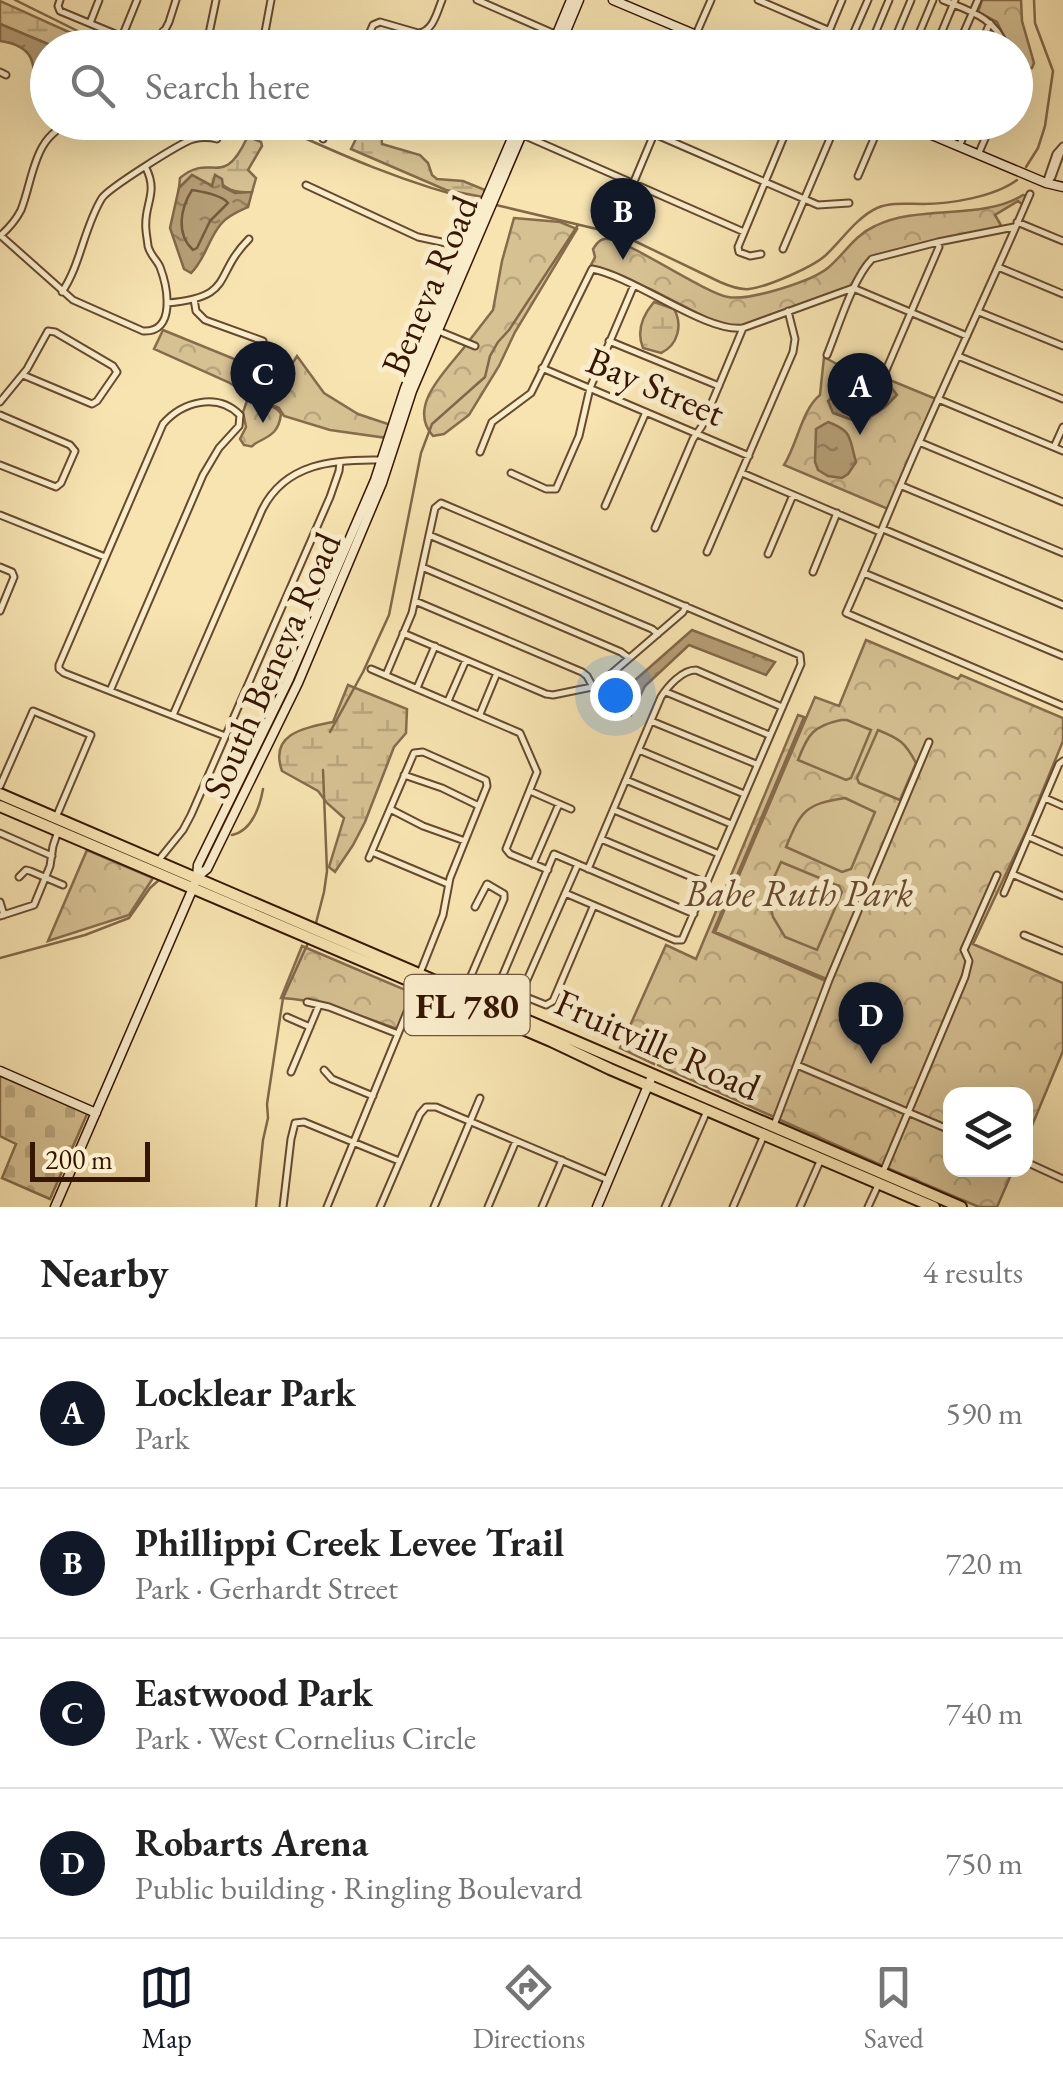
<!DOCTYPE html>
<html lang="en">
<head>
<meta charset="utf-8">
<style>
	body { margin:0; font-family:"EB Garamond",serif; background:#f6f6f6; color:#222 }
	.controls { position:absolute; right:30px; bottom:30px; display:grid; overflow:hidden; border-radius:20px; box-shadow:0 10px 40px #0002 }
	.controls button { width:90px; height:90px; display:grid; place-items:center; padding:0; border:0; border-bottom:2px solid #e0e0e0; background:#fff; color:#222; font:50px sans-serif }
	.scale { position:absolute; left:30px; bottom:25px; width:120px; box-sizing:border-box; padding-left:10px; border:5px solid #351603; border-top:0; font-size:28px; line-height:35px; white-space:nowrap; color:#351603; -webkit-text-stroke:8px #faedcc; paint-order:stroke }
	.you { position:absolute; left:615px; top:695px; width:35px; height:35px; margin:-25px; border:8px solid #fff; border-radius:50%; background:#1a73e8; box-shadow:0 0 0 15px #1a73e833 }
	.badge { display:grid; place-items:center; width:65px; height:65px; border-radius:50%; background:#111827; color:#fff; font-size:32px; font-weight:700 }
	.pin { position:absolute; translate:-50% -82px; filter:drop-shadow(0 2px 5px #0008) }
	.pin::after { content:''; position:absolute; top:52px; width:35px; height:30px; background:inherit; clip-path:polygon(0 0,100% 0,50% 100%) }
	.list { margin:0; padding:0; list-style:none }
	h2 { display:flex; justify-content:space-between; align-items:center; height:130px; margin:0; padding:0 40px; font-size:42px }
	h2 small { font-size:32px; font-weight:400; color:#767676 }
	.list li { display:grid; grid-template-columns:65px 1fr auto; gap:30px; align-items:center; box-sizing:border-box; height:150px; padding:0 40px; border-top:2px solid #e0e0e0 }
	.list b { display:block; font-size:38px; white-space:nowrap }
	.list p { margin:0; font-size:32px; white-space:nowrap; color:#767676 }
	.list em { font-size:32px; font-style:normal; color:#767676 }
	.icon { flex:none; width:55px; height:55px; fill:none; stroke:currentColor; stroke-width:2; stroke-linecap:round; stroke-linejoin:round }
	.map { position:relative; flex:none; width:1063px; height:1207px; overflow:hidden }
	.search { position:absolute; background:#fff; box-shadow:0 10px 40px #0002; left:30px; right:30px; top:30px; height:110px; display:flex; align-items:center; gap:25px; box-sizing:border-box; padding:0 35px; border-radius:55px; color:#767676; font-size:38px }
	.sheet { height:730px; background:#fff }
	nav { display:flex; justify-content:space-around; align-items:center; box-sizing:border-box; height:140px; border-top:2px solid #e0e0e0; background:#fff; font-size:28px; color:#767676 }
	nav a { display:grid; justify-items:center; gap:5px }
	nav .on { color:#111827 }
	.map>svg:first-child { display:block }
	.forest { fill:url(#forest-crowns); stroke:#866c4b; stroke-width:2.5 }
	.wetland { fill:url(#wetland-marsh); stroke:#866c4b; stroke-width:2.5 }
	.cemetery { fill:url(#cemetery-stones); stroke:#866c4b; stroke-width:2.5 }
	.garden { fill:#d6c193; stroke:#866c4b; stroke-width:2.5 }
	.water { fill:url(#water-ripples); stroke:#826848; stroke-width:2.5 }
	.lines { fill:none; stroke-linecap:round; stroke-linejoin:round }
	.shore { stroke:#755a3c; stroke-width:2.5 }
	.stream { stroke:#826848; stroke-width:2.5 }
	.street-casing { stroke:#664a2e; stroke-width:9 }
	.secondary-casing { stroke:#351603; stroke-width:11 }
	.primary-casing { stroke:#351603; stroke-width:14 }
	.street { stroke:#faedcc; stroke-width:5 }
	.secondary { stroke:#faedcc; stroke-width:8 }
	.primary { stroke:#f7e4b1; stroke-width:10 }
	.labels { text-anchor:middle; dominant-baseline:central; stroke-width:10; stroke-linejoin:round; paint-order:stroke }
	.shield { fill:#faedcc; stroke:#70563f; stroke-width:2.5 }
	.shield-label { font-size:35px; font-weight:bold; fill:#351603 }
	.street-label { font-size:38px; fill:#351603; stroke:#faedcc }
	.park-label { font-size:38px; font-style:italic; fill:#65492e; stroke:#faedcc }
</style>
</head>
<body>
<div class="map">
<svg width="1063" height="1207" viewBox="0 0 1063 1207">
	<defs>
		<pattern id="forest-crowns" width="20" height="18" patternUnits="userSpaceOnUse" patternTransform="scale(2.5)"><rect width="20" height="18" fill="#d6c193"/><path d="M2 6a3 3 0 1 1 6 0M12 15a3 3 0 1 1 6 0" fill="none" stroke="#b8a57d"/></pattern>
		<pattern id="wetland-marsh" width="20" height="14" patternUnits="userSpaceOnUse" patternTransform="scale(2.5)"><rect width="20" height="14" fill="#d6c193"/><path d="M1 5h8M5 5V1M11 12h8M15 12V8" fill="none" stroke="#b8a57d"/></pattern>
		<pattern id="cemetery-stones" width="16" height="16" patternUnits="userSpaceOnUse" patternTransform="scale(2.5)"><rect width="16" height="16" fill="#d6c193"/><path d="M2 7V4a2 2 0 0 1 4 0v3zM10 15v-3a2 2 0 0 1 4 0v3z" fill="#b8a57d"/></pattern>
		<pattern id="water-ripples" width="26" height="14" patternUnits="userSpaceOnUse" patternTransform="scale(2.5)"><rect width="26" height="14" fill="#b59e76"/><path d="M2 4q2-2 4 0t4 0M15 11q2-2 4 0t4 0" fill="none" stroke="#94805f"/></pattern>
	</defs>
	<rect width="100%" height="100%" fill="#f7e4b1"/>
	<filter id="stains"><feTurbulence type="fractalNoise" baseFrequency=".002" numOctaves="4"/><feColorMatrix values="0 0 0 0 .2 0 0 0 0 .09 0 0 0 0 .02 0 0 0 .5 -.17"/></filter>
	<radialGradient id="worn" r=".72"><stop offset=".6" stop-color="#630" stop-opacity="0"/><stop offset="1" stop-color="#630" stop-opacity=".3"/></radialGradient>
	<path class="forest" d="M982,0H1021L1022,21L1034,63L1032,68L1016,69V48L1009,47L997,22L978,12Z
		M1023,195L1027,196L1023,205L1018,201L995,215L1002,227L876,255C861,261 861,278 848,287L737,327L721,325L652,290L594,266L590,267L595,257L593,249C596,245 598,240 604,239C621,235 702,292 728,297C750,301 813,281 829,267C845,253 855,235 875,226C920,204 981,221 1023,195Z
		M514,218L560,222L577,229L515,332L499,366L469,415L444,434L433,436C406,406 447,370 466,345L476,348L477,344L469,341L493,310L502,261Z
		M163,330L283,379L297,356L324,393L358,414L391,425L387,438L330,430L284,416L279,408L255,398L228,382L154,349Z
		M824,357L855,374L885,378L936,399L888,509L784,465C797,445 802,409 820,395Z
		M249,400C259,401 276,405 281,414C279,431 272,435 258,442C247,448 257,447 244,445L240,439L246,427L243,412L247,401Z
		M866,640L958,679L961,675L1063,718V741L1027,829L973,944L1063,983V1051L1026,1140V1094H950V1128L911,1111L968,972L971,960L967,950L1000,875L997,873L961,949L966,959L964,971L907,1109L800,1064L831,980L931,742L829,980L715,932L815,697L839,706Z
		M798,715L804,717L713,932L826,981L774,1117L658,1065L659,1060L656,1059L654,1064L620,1048L666,945L696,959Z
		M87,850L153,878L129,915L48,941Z
		M302,946L415,994L397,1029C358,1015 322,1000 281,998Z
		M798,1068L905,1113L883,1166L778,1119Z
		M909,1115L950,1133V1170H1013L997,1207H979L887,1168Z"/>
	<path class="wetland" d="M0,1L102,47H55L0,24Z
		M364,122L383,123L381,130L382,144L420,155L428,163L432,175L437,179L463,181L485,190L483,197L446,190L351,149Z
		M249,137L261,142L262,146L248,170L256,178L252,192C234,193 225,190 215,176L213,186L192,175L179,188L180,178C212,151 222,191 247,138Z
		M654,302L674,309C683,325 678,345 661,353L643,348C636,331 643,315 654,302Z
		M348,685L407,709L406,733L394,747L365,822L353,845L335,872L329,867L344,818L327,803L318,791L282,771C269,734 303,728 333,722Z"/>
	<path class="cemetery" d="M0,1074L88,1112L50,1199L2,1178L16,1144L0,1136Z"/>
	<path class="garden" d="M841,720H847L871,730L851,778L846,780L798,760C808,734 813,726 841,720Z
		M878,730C900,739 905,742 916,763L900,800L859,783L857,778Z
		M845,798L875,812L851,869L842,872L786,847C801,811 805,804 845,798Z
		M781,862L839,886L842,892L817,950L785,937L773,917L767,893Z"/>
	<path class="water" d="M0,24L55,47L48,48L47,89L37,95L34,93C35,63 35,46 0,41Z
		M192,175L212,186L215,175L222,179L223,187L235,193L252,192L248,207C239,211 227,216 221,224C208,239 205,260 191,273L184,269L170,228L179,188Z
		M862,377L888,383L897,395L885,407L861,423L833,413L828,401L844,386Z
		M828,422C853,431 849,438 856,462L848,474L842,478L828,476L818,470L815,462L816,429Z
		M692,630L775,662L766,675L689,645L645,686L631,715L608,704Z"/>
	<g class="lines">
		<path class="shore" d="M192,190C203,192 222,195 228,203L210,221L197,248L193,250C176,234 180,209 192,190Z"/>
		<path class="stream" d="M15,0L112,48
			M269,122C339,154 408,185 483,202
			M1026,167L1038,148L1045,126L1053,71L1035,23L1034,0
			M496,205L622,235L720,282C729,286 739,290 749,289C767,287 813,267 826,255C842,240 856,218 877,208C891,202 907,204 922,204C950,204 994,197 1017,180
			M330,732L363,672L389,615L421,453L432,424L485,377L490,356L498,342L509,330L578,225
			M232,835C252,831 260,806 263,789
			M316,923L324,892L327,871L323,770
			M0,958L85,935L129,918L150,888L159,880
			M256,1207L263,1140L268,1118L267,1104L283,998L308,943"/>
		<g class="street-casing">
			<path id="street" d="M60,0L58,6L60,11L149,48
				M477,0L587,48
				M758,0L830,31
				M943,0C970,11 996,18 1006,48
				M90,23L99,0
				M163,31L191,48
				M122,37L137,0
				M156,48L169,22L176,0
				M206,48L216,0
				M262,48L271,0
				M363,48L373,25L380,22L418,33C433,32 437,12 442,0
				M690,48L711,0
				M822,48L842,0
				M847,48L868,0
				M869,48L889,0
				M891,48L911,0
				M913,48L933,0
				M935,48L955,0
				M957,48L978,0
				M979,48L990,23
				M0,72L6,75
				M627,122L818,205L849,203
				M764,122L786,132
				M523,135L744,232
				M323,139L331,122
				M940,139L947,122
				M959,147L969,122
				M978,155L992,122
				M858,176L881,122
				M1048,182L1052,177L1061,152
				M1046,183L1056,154L1063,146
				M633,184L659,122
				M306,185L418,237L465,247
				M1030,194C995,276 957,356 921,438C895,496 872,555 846,613L1063,706
				M1017,222L1063,241
				M0,235L73,300L143,331C176,333 168,288 160,267C157,260 150,255 148,246C148,244 146,233 146,230C143,205 159,194 146,168
				M0,236C9,228 16,220 21,210C34,177 33,134 74,122
				M783,249L837,122
				M761,254L750,256L739,252L738,247L790,122
				M998,267L1063,294
				M62,292C81,264 84,227 102,198C109,188 180,143 193,139C202,137 209,137 217,139
				M194,299L196,311L205,320L263,341
				M167,303C236,297 212,276 249,239
				M979,312L1063,346
				M436,330L475,346
				M609,341L719,386
				M827,355C838,328 853,278 872,259L938,242L1014,227
				M958,356L1063,399
				M542,368L749,456
				M884,375L939,247L938,242
				M938,399L1063,451
				M0,402L27,369L48,331L55,332L113,366L117,372L97,401L92,404L23,375
				M0,415L70,445L75,451L61,483L56,487L0,465
				M919,442L1063,502
				M1054,447L1063,427
				M480,452L492,422L531,393L592,269C635,277 706,333 743,328L853,288L967,336
				M511,473L546,489H556L579,436L590,388L634,285
				M742,473L880,532
				M902,486L1063,553
				M605,506L646,412
				M0,515L105,557
				M655,528L693,439L702,426L743,328
				M883,529L1063,605
				M429,535L652,629L658,634
				M707,552L793,352L795,339L788,311
				M768,554L793,495
				M0,567L12,572L14,577L0,611
				M422,567L621,652L629,658
				M813,572L837,513
				M864,573L1063,656
				M415,601L582,672L587,676L593,687
				M403,633L546,694L553,695L597,686L683,612L686,606
				M371,669L520,733L537,772L506,849L510,854L548,870
				M386,675L412,613L435,508L441,503L800,655L801,664L682,940H675L565,893
				M417,688L435,646
				M110,691L203,475L219,448L239,426L240,415C217,392 182,402 163,424L59,665V669L64,673L225,736
				M666,692L769,735
				M448,701L466,660
				M480,714L497,673
				M173,715L262,510C285,463 334,459 381,460
				M651,721L756,764
				M639,750L744,794
				M404,775L442,788L479,806
				M626,780L731,824
				M0,786L33,711L91,735L57,815
				M530,791L571,809
				M1045,798L1063,806
				M390,809L423,826L465,841
				M614,810L719,854
				M0,833L52,856
				M1029,837L1063,852
				M601,839L706,883
				M372,852L448,884
				M369,858L414,753L423,752L486,780L487,786L450,878L443,915L420,973
				M158,861L183,830L191,815L330,497L339,471L340,462
				M533,864L559,804
				M578,864L523,989V993L526,997L546,1005L553,1001L593,907
				M588,869L661,697C668,686 682,670 696,670L782,707
				M1012,874L1063,896
				M19,877L26,870L30,871L63,885
				M1004,893L1059,764L1063,761
				M0,902L4,915
				M0,916L34,905L50,866L53,846L58,831
				M1024,935L1063,951
				M464,992L504,899V894L487,884L475,907
				M307,1002L329,1007L398,1034
				M491,1003L554,854L694,914
				M287,1017L310,1027
				M797,1065L950,1130
				M324,1070L332,1079L373,1096
				M291,1072L319,1005
				M774,1125L829,980L929,742
				M1026,1162L1063,1179
				M883,1172L965,977L969,961L964,950L997,875
				M283,1207L291,1139L295,1123L304,1122L399,1161
				M327,1207L407,1012L420,988
				M380,1207L420,1114L426,1107H436L608,1180
				M434,1207L480,1098
				M488,1207L516,1141
				M542,1207L562,1160
				M665,1207L707,1111
				M733,1207L764,1135
				M800,1207L821,1159
				M868,1207L879,1183"/>
		</g>
		<g class="secondary-casing">
			<path id="secondary" d="M613,0L727,48
				M551,48L571,0
				M559,48L579,0
				M901,122L1046,183L1063,187
				M197,877L207,869L298,683L382,483L412,391L527,122
				M0,1071L96,1113
				M55,1207L193,888L197,877L198,865L289,679L375,480L405,388L519,122
				M597,1207L652,1076"/>
		</g>
		<g class="primary-casing">
			<path id="primary" d="M0,794L961,1207
				M0,806L551,1041L610,1069L934,1207"/>
		</g>
		<use href="#street" class="street"/>
		<use href="#secondary" class="secondary"/>
		<use href="#primary" class="primary"/>
	</g>
	<g class="labels">
		<rect class="shield" x="404.5" y="975" width="125" height="60" rx="8"/>
		<g class="shield-label">
			<text x="467" y="1005">FL 780</text>
		</g>
		<g class="street-label">
			<text transform="translate(429 285) rotate(-67)">Beneva Road</text>
			<text transform="translate(656 386) rotate(23)">Bay Street</text>
			<text transform="translate(271 665) rotate(-66)">South Beneva Road</text>
			<text transform="translate(658 1044) rotate(24)">Fruitville Road</text>
		</g>
		<g class="park-label">
			<text x="799" y="892">Babe Ruth Park</text>
		</g>
	</g>
	<rect width="100%" height="100%" filter="url(#stains)"/>
	<rect width="100%" height="100%" fill="url(#worn)"/>
</svg>
<div class="controls">
<button><svg class="icon" aria-label="layers" viewBox="0 0 24 24"><path d="M12 4l9 5-9 5-9-5zM3 14l9 5 9-5"/></svg></button>
</div>
<div class="scale">200 m</div>
<div class="you"></div>
<div class="pin badge" style="left:860px;top:435px">A</div>
<div class="pin badge" style="left:623px;top:260px">B</div>
<div class="pin badge" style="left:263px;top:423px">C</div>
<div class="pin badge" style="left:871px;top:1064px">D</div>
<div class="search"><svg class="icon" aria-label="search" viewBox="0 0 24 24"><circle cx="10" cy="10" r="6"/><path d="M15 15l6 6"/></svg>Search here</div>
</div>
<section class="sheet">
<h2>Nearby<small>4 results</small></h2>
<ul class="list">
<li><span class="badge">A</span><div><b>Locklear Park</b><p>Park</p></div><em>590 m</em></li>
<li><span class="badge">B</span><div><b>Phillippi Creek Levee Trail</b><p>Park · Gerhardt Street</p></div><em>720 m</em></li>
<li><span class="badge">C</span><div><b>Eastwood Park</b><p>Park · West Cornelius Circle</p></div><em>740 m</em></li>
<li><span class="badge">D</span><div><b>Robarts Arena</b><p>Public building · Ringling Boulevard</p></div><em>750 m</em></li>
</ul>
</section>
<nav>
<a class="on"><svg class="icon" aria-label="map" viewBox="0 0 24 24"><path d="M3 6l6-2 6 2 6-2v14l-6 2-6-2-6 2zM9 4v14M15 6v14"/></svg>Map</a>
<a><svg class="icon" aria-label="directions" viewBox="0 0 24 24"><path d="M12 3l9 9-9 9-9-9zM9 14v-3h6M13 9l2 2-2 2"/></svg>Directions</a>
<a><svg class="icon" aria-label="saved" viewBox="0 0 24 24"><path d="M7 4h10v16l-5-4-5 4z"/></svg>Saved</a>
</nav>
</body>
</html>
